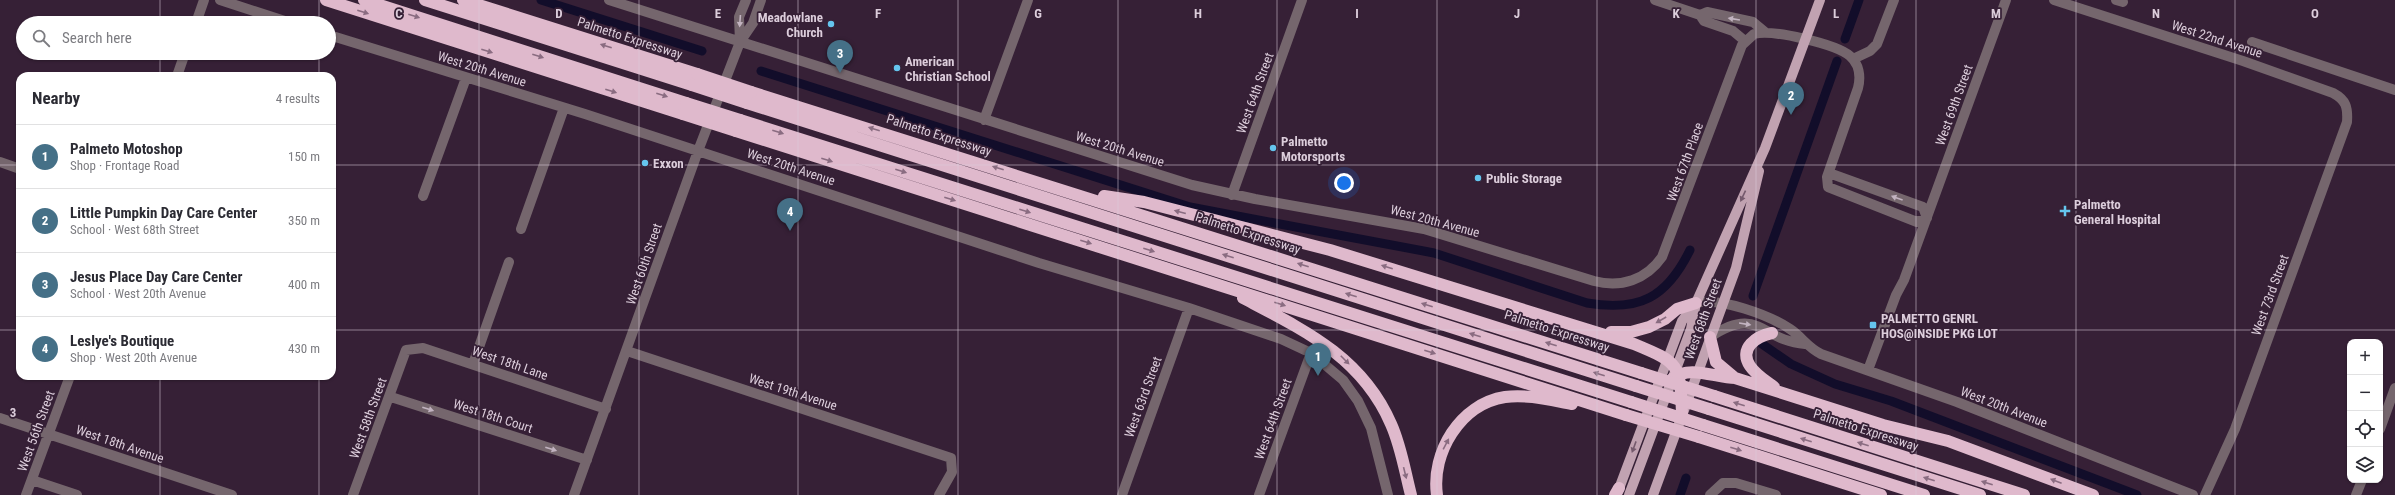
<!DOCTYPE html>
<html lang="en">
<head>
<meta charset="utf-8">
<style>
	body { margin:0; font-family:"Roboto Condensed",sans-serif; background:#f7f7f7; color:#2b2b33 }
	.controls { position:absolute; right:12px; bottom:12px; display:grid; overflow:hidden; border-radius:8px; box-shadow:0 1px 3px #0004 }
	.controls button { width:36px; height:36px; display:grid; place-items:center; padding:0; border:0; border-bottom:1px solid #e1e1e2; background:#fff; color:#2b2b33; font:20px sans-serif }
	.you { position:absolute; left:1344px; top:183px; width:14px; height:14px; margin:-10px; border:3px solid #fff; border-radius:50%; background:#1a73e8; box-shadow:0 0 0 6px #1a73e833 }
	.badge { display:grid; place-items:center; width:26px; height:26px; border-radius:50%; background:#457087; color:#fff; font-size:13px; font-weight:700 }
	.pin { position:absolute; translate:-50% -33px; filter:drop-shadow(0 1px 2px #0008) }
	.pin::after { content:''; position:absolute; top:21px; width:14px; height:12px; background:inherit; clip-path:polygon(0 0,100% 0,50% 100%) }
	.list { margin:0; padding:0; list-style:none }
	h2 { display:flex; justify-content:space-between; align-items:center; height:52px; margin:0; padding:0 16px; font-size:17px }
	h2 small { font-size:13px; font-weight:400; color:#7c7c81 }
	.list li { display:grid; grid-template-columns:26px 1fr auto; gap:12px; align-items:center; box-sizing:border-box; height:64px; padding:0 16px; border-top:1px solid #e1e1e2 }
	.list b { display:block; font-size:15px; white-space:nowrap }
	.list p { margin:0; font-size:13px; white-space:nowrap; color:#7c7c81 }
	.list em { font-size:13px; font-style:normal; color:#7c7c81 }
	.icon { flex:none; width:22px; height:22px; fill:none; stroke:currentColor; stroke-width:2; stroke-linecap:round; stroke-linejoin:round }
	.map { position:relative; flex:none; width:2395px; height:495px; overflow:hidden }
	.search { position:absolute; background:#fff; box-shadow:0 1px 3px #0004; left:16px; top:16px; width:320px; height:44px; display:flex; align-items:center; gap:10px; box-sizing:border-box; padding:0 14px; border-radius:22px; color:#7c7c81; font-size:15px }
	.panel { position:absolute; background:#fff; box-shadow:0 1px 3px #0004; left:16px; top:72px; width:320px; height:308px; border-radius:12px }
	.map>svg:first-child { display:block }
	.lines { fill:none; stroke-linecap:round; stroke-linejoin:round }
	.canal { stroke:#120d2a; stroke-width:9 }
	.minor { stroke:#75666d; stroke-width:10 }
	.major { stroke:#c1a2b1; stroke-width:10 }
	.highway { stroke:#dfb9cc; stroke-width:12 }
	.highway-bridge { stroke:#dfb9cc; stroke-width:12 }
	.oneway { fill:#8a6c81 }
	.oneway2 { fill:#c2b3c0 }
	.oneway3 { fill:#755a6d }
	.grid { fill:none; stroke:#dccddb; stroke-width:1; stroke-opacity:0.55 }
	.poi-dot { fill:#65c5ee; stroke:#362036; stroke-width:1.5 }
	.labels { text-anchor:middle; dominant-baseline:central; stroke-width:3.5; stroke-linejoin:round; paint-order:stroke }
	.poi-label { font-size:13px; font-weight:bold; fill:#dccddb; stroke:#362036; text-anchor:start }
	.street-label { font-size:13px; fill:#dccddb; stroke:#362036 }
	.grid-label { font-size:13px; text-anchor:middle; font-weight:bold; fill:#dccddb; stroke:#362036; stroke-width:3.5; stroke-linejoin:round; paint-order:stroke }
</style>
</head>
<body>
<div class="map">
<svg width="2395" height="495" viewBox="0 0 2395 495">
	<rect width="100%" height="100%" fill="#362036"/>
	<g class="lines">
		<path class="canal" d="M541,0L702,51
			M1845,39L1859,0
			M761,71L1190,207L1434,253L1587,303C1640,312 1667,297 1690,250
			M1753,296L1837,61
			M1762,344L1791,364L1835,384L1891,401L2137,495
			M1680,495L1686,478"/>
		<path class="minor" d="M220,0L291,23
			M609,0L1192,185L1255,199L1424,229L1594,281C1621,288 1646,280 1662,257L1742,45L1754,34C1772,29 1836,44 1850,56C1859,64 1861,76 1858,88L1827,177L1828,187L1917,222L1927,218
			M1655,0L1700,15L1707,12L1753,22L1765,32
			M2054,0L2243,61L2333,93C2346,100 2348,107 2347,122L2235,429L2205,495
			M2116,0L2123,2
			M1700,15L1704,21L1733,31L1745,41
			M196,23L204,0
			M329,35L585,114L1039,263L1189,308L1281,339L1311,353L1343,380L1358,401L1371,428L1388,495
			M740,42L739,17L746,0
			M2252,42L2395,90
			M1853,59L1870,51L1877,44L1894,0
			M177,76L185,53
			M984,120L1028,0
			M0,162L20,169
			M1829,173L1923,207L1927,218
			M1232,195L1302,0
			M423,196L466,78
			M521,229L564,108
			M1696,303C1720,297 1769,315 1790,329C1802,337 1807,347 1821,354L1957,402L2193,495
			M1710,337C1759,304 1761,341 1805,344
			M627,351L951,458L952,472L939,495
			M473,364L509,262
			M1868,370L1896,295L1904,280L2006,0
			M391,397L587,460
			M0,418L232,495
			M2380,429L2395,388
			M32,480L77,495
			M26,495L70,376
			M353,495L406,350L423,348L606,409
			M574,495L698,151L740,42L753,23L761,0
			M1122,495L1189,308
			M1259,495L1311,353
			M1710,495L1723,483H1736L1776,495
			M2356,495L2362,480"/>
		<path class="major" d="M1617,494L1682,321L1695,304
			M1629,495L1691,329L1696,303L1765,148L1820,0
			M1653,495L1736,268L1759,171"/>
		<path class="highway" d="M326,0L683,114
			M364,0L686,103
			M425,0L692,85
			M463,0L697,74
			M751,92L1641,373
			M747,103L1636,386
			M740,120L1631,402
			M736,131L1626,415
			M1104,196L1144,202L1330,250L1634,344C1680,363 1680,364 1682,413
			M1243,298C1304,330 1362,357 1391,424C1401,446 1405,472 1411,495
			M1611,332H1631L1649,327L1665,319L1677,309L1696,303
			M1772,333C1757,336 1738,348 1750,366C1756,375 1766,381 1774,387
			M1710,337L1716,362L1735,378
			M1673,378C1690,365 1716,378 1735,378L1883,425L1948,441L2093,495
			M1714,396L2024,495
			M1709,409L1980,495
			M1703,425L1924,495
			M1699,437L1881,495
			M1437,495C1431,453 1460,404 1505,397C1527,394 1550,400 1572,404
			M1615,495L1619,488"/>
		<path class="highway-bridge" d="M697,74L751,92
			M692,85L747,103
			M686,103L740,120
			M683,114L736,131
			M1641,373L1714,396
			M1636,386L1709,409
			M1631,402L1703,425
			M1626,415L1699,437"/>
	</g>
	<defs><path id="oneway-solid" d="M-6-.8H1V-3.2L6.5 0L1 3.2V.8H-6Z"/></defs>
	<g class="oneway">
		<use href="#oneway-solid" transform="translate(363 12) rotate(18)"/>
		<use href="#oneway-solid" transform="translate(414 16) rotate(18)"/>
		<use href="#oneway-solid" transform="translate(606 46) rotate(-162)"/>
		<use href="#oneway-solid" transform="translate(487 51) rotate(18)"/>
		<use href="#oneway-solid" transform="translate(538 56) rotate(18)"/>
		<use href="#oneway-solid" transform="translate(611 91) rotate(18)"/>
		<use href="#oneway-solid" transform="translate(662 95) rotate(18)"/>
		<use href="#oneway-solid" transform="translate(874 129) rotate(-163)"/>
		<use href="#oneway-solid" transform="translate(778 132) rotate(18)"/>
		<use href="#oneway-solid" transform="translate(827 160) rotate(18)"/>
		<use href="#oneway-solid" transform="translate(998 168) rotate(-162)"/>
		<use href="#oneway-solid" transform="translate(901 171) rotate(18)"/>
		<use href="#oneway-solid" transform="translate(950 199) rotate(18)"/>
		<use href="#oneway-solid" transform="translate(1025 211) rotate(18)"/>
		<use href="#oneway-solid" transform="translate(1180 212) rotate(-165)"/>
		<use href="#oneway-solid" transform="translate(1086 242) rotate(17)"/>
		<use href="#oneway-solid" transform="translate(1149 250) rotate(18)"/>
		<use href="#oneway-solid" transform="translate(1228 256) rotate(-162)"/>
		<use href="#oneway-solid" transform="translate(1303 265) rotate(-162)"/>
		<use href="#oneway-solid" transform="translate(1387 267) rotate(-163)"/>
		<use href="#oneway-solid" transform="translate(1351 295) rotate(-162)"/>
		<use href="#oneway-solid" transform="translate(1280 304) rotate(18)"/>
		<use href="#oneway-solid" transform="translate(1427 305) rotate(-162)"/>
		<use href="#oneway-solid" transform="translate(1661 320) rotate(150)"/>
		<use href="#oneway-solid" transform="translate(1475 335) rotate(-162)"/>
		<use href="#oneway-solid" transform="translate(1551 344) rotate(-162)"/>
		<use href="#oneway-solid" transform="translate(1430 352) rotate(18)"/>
		<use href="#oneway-solid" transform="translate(1345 360) rotate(45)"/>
		<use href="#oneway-solid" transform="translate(1599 374) rotate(-162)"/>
		<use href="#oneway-solid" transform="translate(1739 404) rotate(-162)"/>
		<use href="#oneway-solid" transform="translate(1806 440) rotate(-162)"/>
		<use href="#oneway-solid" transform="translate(1446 444) rotate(-62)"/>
		<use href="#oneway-solid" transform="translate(1863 444) rotate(-162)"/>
		<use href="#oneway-solid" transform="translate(1736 449) rotate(18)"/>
		<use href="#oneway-solid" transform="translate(1405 473) rotate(76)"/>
		<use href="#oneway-solid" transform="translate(1929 479) rotate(-162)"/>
		<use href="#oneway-solid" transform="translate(2056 481) rotate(-159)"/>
		<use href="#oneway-solid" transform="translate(1987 483) rotate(-162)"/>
	</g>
	<g class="oneway2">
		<use href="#oneway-solid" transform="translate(1734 19) rotate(-171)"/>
		<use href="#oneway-solid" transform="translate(740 21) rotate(94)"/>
		<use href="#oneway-solid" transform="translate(1897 198) rotate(-160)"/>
		<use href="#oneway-solid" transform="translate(1745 324) rotate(9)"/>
		<use href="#oneway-solid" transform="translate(428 409) rotate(18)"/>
		<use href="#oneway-solid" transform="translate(551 449) rotate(18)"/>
	</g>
	<g class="oneway3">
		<use href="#oneway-solid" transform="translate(1743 196) rotate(115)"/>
		<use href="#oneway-solid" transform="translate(1634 447) rotate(110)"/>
	</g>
	<path class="grid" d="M160,0V23M319,0V23M479,0V495M639,0V495M798,0V495M958,0V495M1118,0V495M1277,0V495M1437,0V495M1597,0V495M1756,0V495M1916,0V495M2076,0V495M2235,0V495M160,53V76M319,53V76M0,165H20M332,165H2395M0,330H20M332,330H2395M160,376V495M319,376V495"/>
	<g class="poi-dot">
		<circle cx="831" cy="24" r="4"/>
		<circle cx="897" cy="68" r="4"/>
		<circle cx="1273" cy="148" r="4"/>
		<circle cx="645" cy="163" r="4"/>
		<circle cx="1478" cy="178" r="4"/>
		<path d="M2063 205h4v4h4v4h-4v4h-4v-4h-4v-4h4z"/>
		<rect x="1869" y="321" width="8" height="8" rx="2"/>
	</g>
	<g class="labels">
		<g class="poi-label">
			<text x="823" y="17" text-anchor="end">Meadowlane<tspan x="823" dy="15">Church</tspan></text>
			<text x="905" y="61">American<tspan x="905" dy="15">Christian School</tspan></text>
			<text x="1281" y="141">Palmetto<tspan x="1281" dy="15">Motorsports</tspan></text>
			<text x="653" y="163">Exxon</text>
			<text x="1486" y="178">Public Storage</text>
			<text x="2074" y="204">Palmetto<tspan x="2074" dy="15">General Hospital</tspan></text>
			<text x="1881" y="318">PALMETTO GENRL<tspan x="1881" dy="15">HOS@INSIDE PKG LOT</tspan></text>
		</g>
		<g class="street-label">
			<text transform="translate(630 38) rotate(18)">Palmetto Expressway</text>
			<text transform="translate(2217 39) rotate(18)">West 22nd Avenue</text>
			<text transform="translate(482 69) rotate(17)">West 20th Avenue</text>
			<text transform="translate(1255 93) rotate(-70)">West 64th Street</text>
			<text transform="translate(1954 105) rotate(-70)">West 69th Street</text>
			<text transform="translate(939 135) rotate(18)">Palmetto Expressway</text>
			<text transform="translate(1120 149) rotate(17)">West 20th Avenue</text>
			<text transform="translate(1685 162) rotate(-70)">West 67th Place</text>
			<text transform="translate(791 167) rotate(18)">West 20th Avenue</text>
			<text transform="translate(1435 221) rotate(15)">West 20th Avenue</text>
			<text transform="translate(1248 233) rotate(18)">Palmetto Expressway</text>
			<text transform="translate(644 264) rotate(-71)">West 60th Street</text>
			<text transform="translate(2270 295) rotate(-70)">West 73rd Street</text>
			<text transform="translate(1703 319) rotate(-70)">West 68th Street</text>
			<text transform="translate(1557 331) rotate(18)">Palmetto Expressway</text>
			<text transform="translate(510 363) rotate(19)">West 18th Lane</text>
			<text transform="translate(793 392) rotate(18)">West 19th Avenue</text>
			<text transform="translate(1143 397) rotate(-70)">West 63rd Street</text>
			<text transform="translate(2004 407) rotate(21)">West 20th Avenue</text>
			<text transform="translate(493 416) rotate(18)">West 18th Court</text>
			<text transform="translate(368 418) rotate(-70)">West 58th Street</text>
			<text transform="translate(1273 419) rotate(-70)">West 64th Street</text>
			<text transform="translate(1866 430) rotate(18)">Palmetto Expressway</text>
			<text transform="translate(36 431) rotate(-70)">West 56th Street</text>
			<text transform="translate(120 444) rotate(19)">West 18th Avenue</text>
		</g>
	</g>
	<g class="grid-label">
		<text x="399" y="18">C</text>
		<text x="559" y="18">D</text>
		<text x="718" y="18">E</text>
		<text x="878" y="18">F</text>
		<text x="1038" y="18">G</text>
		<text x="1198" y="18">H</text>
		<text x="1357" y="18">I</text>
		<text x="1517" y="18">J</text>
		<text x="1676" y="18">K</text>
		<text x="1836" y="18">L</text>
		<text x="1996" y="18">M</text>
		<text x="2156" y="18">N</text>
		<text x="2315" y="18">O</text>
		<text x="13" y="417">3</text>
	</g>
</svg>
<div class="controls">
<button>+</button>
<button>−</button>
<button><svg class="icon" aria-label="locate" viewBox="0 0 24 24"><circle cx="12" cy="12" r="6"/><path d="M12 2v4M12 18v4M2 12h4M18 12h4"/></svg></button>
<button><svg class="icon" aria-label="layers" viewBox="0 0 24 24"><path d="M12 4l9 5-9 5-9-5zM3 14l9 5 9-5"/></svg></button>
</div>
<div class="you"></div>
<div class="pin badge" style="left:1318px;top:376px">1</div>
<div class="pin badge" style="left:1791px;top:115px">2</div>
<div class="pin badge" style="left:840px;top:73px">3</div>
<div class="pin badge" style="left:790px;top:231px">4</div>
<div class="search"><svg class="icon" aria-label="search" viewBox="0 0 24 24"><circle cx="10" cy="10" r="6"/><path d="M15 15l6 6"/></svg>Search here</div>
<section class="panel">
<h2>Nearby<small>4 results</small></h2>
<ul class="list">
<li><span class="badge">1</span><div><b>Palmeto Motoshop</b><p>Shop · Frontage Road</p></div><em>150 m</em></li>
<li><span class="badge">2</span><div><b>Little Pumpkin Day Care Center</b><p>School · West 68th Street</p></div><em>350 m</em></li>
<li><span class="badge">3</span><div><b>Jesus Place Day Care Center</b><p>School · West 20th Avenue</p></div><em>400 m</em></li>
<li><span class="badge">4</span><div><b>Leslye's Boutique</b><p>Shop · West 20th Avenue</p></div><em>430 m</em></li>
</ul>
</section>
</div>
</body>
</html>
